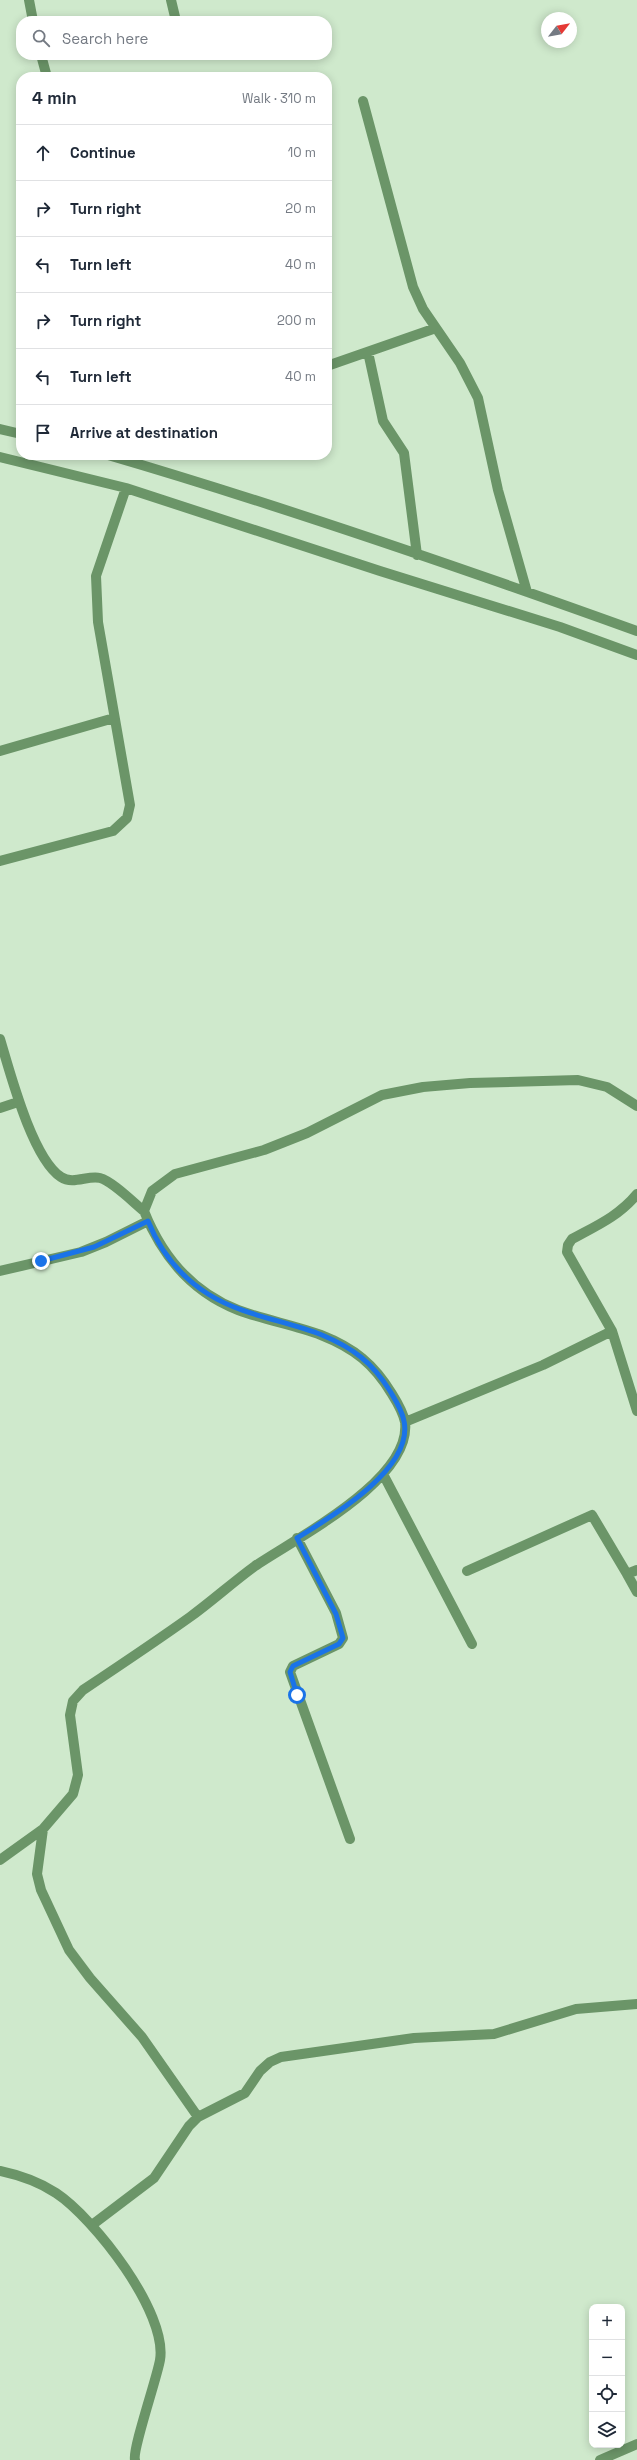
<!DOCTYPE html>
<html lang="en">
<head>
<meta charset="utf-8">
<style>
	body { margin:0; font-family:"Space Grotesk",sans-serif; background:#f2f2f3; color:#1f2937 }
	.controls { position:absolute; right:12px; bottom:12px; display:grid; overflow:hidden; border-radius:8px; box-shadow:0 2px 10px #0003 }
	.controls button { width:36px; height:36px; display:grid; place-items:center; padding:0; border:0; border-bottom:1px solid #e0e1e3; background:#fff; color:#1f2937; font:20px sans-serif }
	.compass { position:absolute; left:541px; top:12px; width:36px; height:36px; border-radius:50%; background:#fff; box-shadow:0 2px 10px #0003; rotate:59deg }
	.stop { position:absolute; width:12px; height:12px; margin:-9px; border:3px solid #1a73e8; border-radius:50%; background:#fff }
	.stop.end { background:#1a73e8; border-color:#fff; box-shadow:0 1px 4px #0008 }
	.list { margin:0; padding:0; list-style:none }
	h2 { display:flex; justify-content:space-between; align-items:center; height:52px; margin:0; padding:0 16px; font-size:17px }
	h2 small { font-size:13px; font-weight:400; color:#747a83 }
	.list li { display:grid; grid-template-columns:26px 1fr auto; gap:12px; align-items:center; box-sizing:border-box; height:56px; padding:0 16px; border-top:1px solid #e0e1e3 }
	.list b { display:block; font-size:15px; white-space:nowrap }
	.list em { font-size:13px; font-style:normal; color:#747a83 }
	.icon { flex:none; width:22px; height:22px; fill:none; stroke:currentColor; stroke-width:2; stroke-linecap:round; stroke-linejoin:round }
	.map { position:relative; flex:none; width:637px; height:2460px; overflow:hidden }
	.search { position:absolute; background:#fff; box-shadow:0 2px 10px #0003; left:16px; top:16px; width:316px; height:44px; display:flex; align-items:center; gap:10px; box-sizing:border-box; padding:0 14px; border-radius:16px; color:#747a83; font-size:15px }
	.panel { position:absolute; background:#fff; box-shadow:0 2px 10px #0003; left:16px; top:72px; width:316px; height:388px; border-radius:16px }
	.map>svg:first-child { display:block }
	.lines { fill:none; stroke-linecap:round; stroke-linejoin:round }
	.minor { stroke:#6b9568; stroke-width:10 }
	.tertiary { stroke:#6b9568; stroke-width:10 }
	.route { stroke:#1a73e8; stroke-width:5 }
</style>
</head>
<body>
<div class="map">
<svg width="637" height="2460" viewBox="0 0 637 2460">
	<rect width="100%" height="100%" fill="#cfe9cc"/>
	<g class="lines">
		<path class="minor" d="M29,0L33,21
			M171,0L176,21
			M41,55L47,77
			M363,101L413,287L423,309L460,363L478,398L498,490L527,592
			M368,352L383,421L404,453L417,555
			M327,366L436,328
			M0,429L21,434
			M108,455C286,507 462,568 637,631
			M0,457L126,488L380,571L560,627L637,655
			M0,751L114,718
			M0,861L113,831L127,818L130,805L98,622L96,576L126,488
			M0,1039C10,1072 32,1158 61,1177C73,1185 88,1175 100,1178C112,1181 134,1203 144,1211
			M0,1108L18,1102
			M637,1194C619,1216 596,1226 572,1239L568,1245L567,1252L612,1331L637,1411
			M0,1271L81,1252L106,1242L148,1221
			M405,1422L543,1365L612,1331
			M383,1474L472,1644
			M297,1538L336,1613L343,1638L339,1644L293,1666L290,1672L350,1839
			M637,1570L627,1574L637,1592
			M467,1571L592,1515L627,1574
			M43,1829L37,1874L41,1890L69,1950L90,1978L142,2037L198,2117
			M0,1860L43,1829L73,1794L78,1775L70,1715L73,1701L83,1690C119,1666 155,1642 190,1617C212,1601 233,1582 255,1566C296,1538 412,1480 405,1422C403,1412 397,1402 392,1394C374,1364 354,1348 321,1335C294,1325 265,1320 238,1310C192,1292 162,1256 144,1211L152,1191L175,1174L264,1150L307,1133L382,1095L423,1087L470,1083L578,1080L607,1087L637,1106
			M92,2225L154,2178L189,2126L198,2117L245,2093L260,2071L270,2062L281,2057L414,2038L494,2034L576,2009L637,2004
			M600,2460L637,2444"/>
		<path class="tertiary" d="M0,2171C19,2175 39,2182 56,2193C94,2218 168,2313 160,2360C157,2378 132,2450 135,2460"/>
	</g>
	<g class="lines">
		<path class="route" d="M41,1261L94,1247L148,1221C160,1251 181,1277 208,1294C243,1316 284,1320 322,1335C353,1348 372,1362 390,1391C396,1401 402,1410 404,1421C414,1469 331,1517 297,1538L336,1614L343,1638L339,1644L293,1666L290,1672L297,1695"/>
	</g>
</svg>
<div class="controls">
<button>+</button>
<button>−</button>
<button><svg class="icon" aria-label="locate" viewBox="0 0 24 24"><circle cx="12" cy="12" r="6"/><path d="M12 2v4M12 18v4M2 12h4M18 12h4"/></svg></button>
<button><svg class="icon" aria-label="layers" viewBox="0 0 24 24"><path d="M12 4l9 5-9 5-9-5zM3 14l9 5 9-5"/></svg></button>
</div>
<svg class="compass" viewBox="-18 -18 36 36"><path d="M0-13l5 13h-10z" fill="#e53935"/><path d="M0 13l5-13h-10z" fill="#747a83"/></svg>
<div class="stop" style="left:297px;top:1695px"></div>
<div class="stop end" style="left:41px;top:1261px"></div>
<div class="search"><svg class="icon" aria-label="search" viewBox="0 0 24 24"><circle cx="10" cy="10" r="6"/><path d="M15 15l6 6"/></svg>Search here</div>
<section class="panel">
<h2>4 min<small>Walk · 310 m</small></h2>
<ul class="list">
<li><svg class="icon" aria-label="ahead" viewBox="0 0 24 24"><path d="M12 20V5M6 11l6-6 6 6"/></svg><div><b>Continue</b></div><em>10 m</em></li>
<li><svg class="icon" aria-label="right" viewBox="0 0 24 24"><path d="M7 20v-9h11M14 6l5 5-5 5"/></svg><div><b>Turn right</b></div><em>20 m</em></li>
<li><svg class="icon" aria-label="left" viewBox="0 0 24 24"><path d="M17 20v-9H6M10 6l-5 5 5 5"/></svg><div><b>Turn left</b></div><em>40 m</em></li>
<li><svg class="icon" aria-label="right" viewBox="0 0 24 24"><path d="M7 20v-9h11M14 6l5 5-5 5"/></svg><div><b>Turn right</b></div><em>200 m</em></li>
<li><svg class="icon" aria-label="left" viewBox="0 0 24 24"><path d="M17 20v-9H6M10 6l-5 5 5 5"/></svg><div><b>Turn left</b></div><em>40 m</em></li>
<li><svg class="icon" aria-label="arrive" viewBox="0 0 24 24"><path d="M6 21V4h12l-3 4 3 4H6"/></svg><div><b>Arrive at destination</b></div></li>
</ul>
</section>
</div>
</body>
</html>
